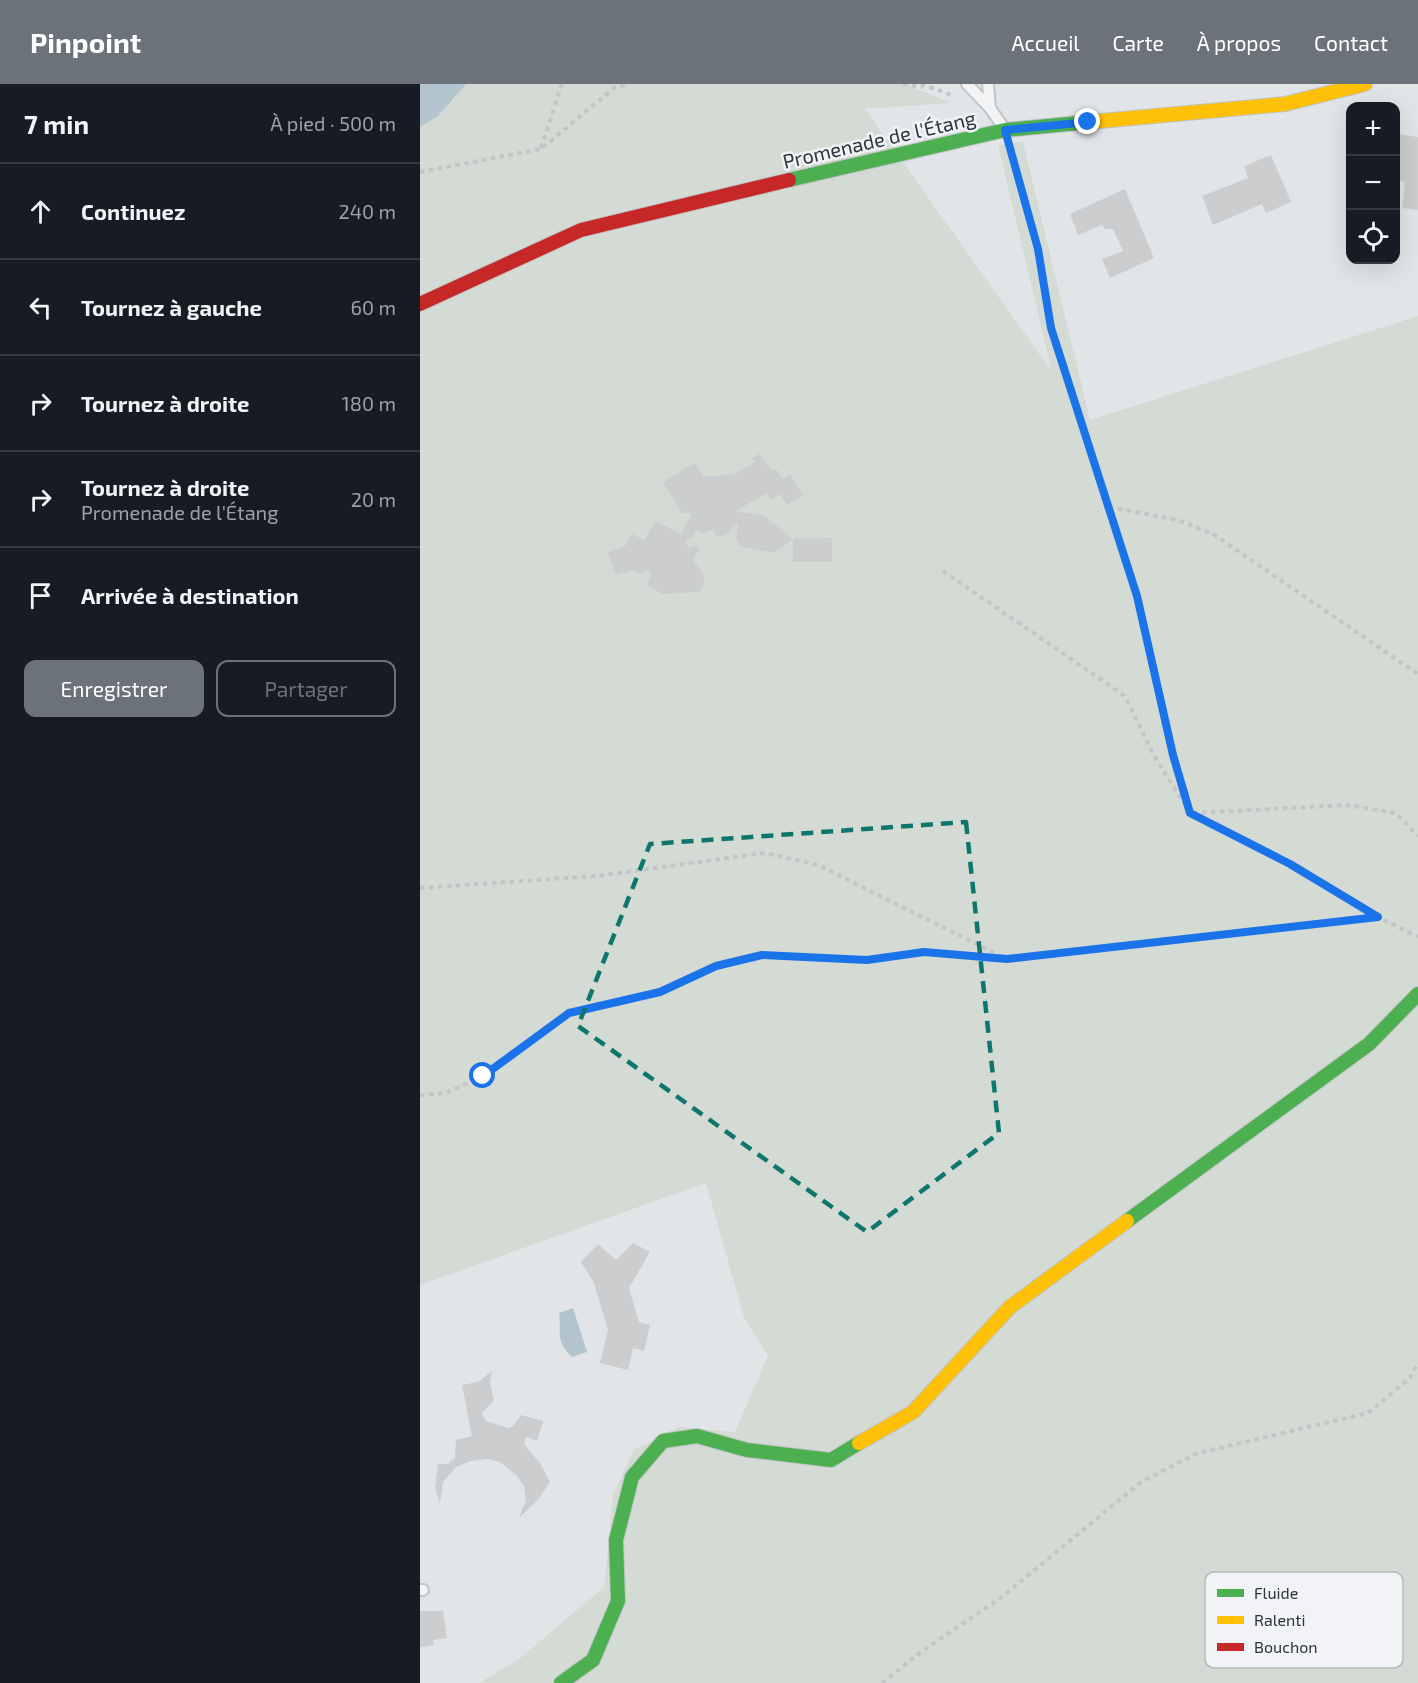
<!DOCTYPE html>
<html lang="fr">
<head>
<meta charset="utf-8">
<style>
	body { margin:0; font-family:"Exo 2",sans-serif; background:#242831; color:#f1f3f6 }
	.controls { position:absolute; right:18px; top:18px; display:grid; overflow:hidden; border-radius:12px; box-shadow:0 6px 24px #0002 }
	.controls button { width:54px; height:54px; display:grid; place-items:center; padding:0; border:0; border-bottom:2px solid #363941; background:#171b24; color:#f1f3f6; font:30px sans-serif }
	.stop { position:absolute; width:18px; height:18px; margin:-14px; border:4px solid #1a73e8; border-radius:50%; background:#fff }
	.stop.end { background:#1a73e8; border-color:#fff; box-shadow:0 2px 6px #0008 }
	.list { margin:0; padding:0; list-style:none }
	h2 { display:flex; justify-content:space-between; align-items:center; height:78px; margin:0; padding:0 24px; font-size:26px }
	h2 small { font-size:20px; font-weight:400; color:#9ea1a6 }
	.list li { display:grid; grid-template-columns:39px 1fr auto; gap:18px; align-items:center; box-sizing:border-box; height:96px; padding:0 24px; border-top:2px solid #363941 }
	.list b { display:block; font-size:22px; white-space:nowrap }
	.list p { margin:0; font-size:20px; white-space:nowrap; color:#9ea1a6 }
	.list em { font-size:20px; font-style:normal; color:#9ea1a6 }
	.actions { display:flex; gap:12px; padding:18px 24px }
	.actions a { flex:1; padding:14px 0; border:2px solid #6c7279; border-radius:12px; text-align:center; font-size:21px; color:#6c7279 }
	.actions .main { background:#6c7279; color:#fff }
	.icon { flex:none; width:33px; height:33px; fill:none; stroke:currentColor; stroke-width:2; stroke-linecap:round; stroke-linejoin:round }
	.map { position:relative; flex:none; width:998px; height:1599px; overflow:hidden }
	header { display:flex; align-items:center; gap:36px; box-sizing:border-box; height:84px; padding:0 30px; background:#6c7279; color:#fff }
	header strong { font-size:28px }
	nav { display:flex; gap:33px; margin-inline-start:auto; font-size:21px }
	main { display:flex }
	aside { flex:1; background:#171b24 }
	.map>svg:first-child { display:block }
	.green { fill:#d4dad4 }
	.water { fill:#b4c4ce }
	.building { fill:#cbcdcf }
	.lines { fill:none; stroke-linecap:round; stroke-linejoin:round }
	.lane-casing { stroke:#c1c3c5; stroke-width:14 }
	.fast-casing { stroke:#c1c3c5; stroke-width:16 }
	.slow-casing { stroke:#c1c3c5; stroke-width:16 }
	.jam-casing { stroke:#c1c3c5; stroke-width:16 }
	.path { stroke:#c3c5c7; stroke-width:4; stroke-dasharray:4.5 4.5; stroke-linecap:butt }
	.lane { stroke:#f2f3f4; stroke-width:10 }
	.fast { stroke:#4caf50; stroke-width:14 }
	.slow { stroke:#ffc107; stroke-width:14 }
	.jam { stroke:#c62828; stroke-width:14 }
	.route { stroke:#1a73e8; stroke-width:8 }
	.marked { fill:none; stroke:#0f766e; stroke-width:4.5; stroke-dasharray:12 8; stroke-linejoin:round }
	.labels { text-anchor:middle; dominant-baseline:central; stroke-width:5; stroke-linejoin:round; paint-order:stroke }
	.street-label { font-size:20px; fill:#2c343e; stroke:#f1f3f6 }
	.key { fill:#f1f3f6; stroke:#b6babf; stroke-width:1.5 }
	.key-label { font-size:16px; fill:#2c343e }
</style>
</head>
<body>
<header>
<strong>Pinpoint</strong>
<nav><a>Accueil</a><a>Carte</a><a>À propos</a><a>Contact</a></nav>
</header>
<main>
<aside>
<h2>7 min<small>À pied · 500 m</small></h2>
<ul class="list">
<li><svg class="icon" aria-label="ahead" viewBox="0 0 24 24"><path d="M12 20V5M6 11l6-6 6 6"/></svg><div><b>Continuez</b></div><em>240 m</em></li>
<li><svg class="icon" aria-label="left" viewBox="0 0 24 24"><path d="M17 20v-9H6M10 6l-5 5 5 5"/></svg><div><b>Tournez à gauche</b></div><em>60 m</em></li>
<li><svg class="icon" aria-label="right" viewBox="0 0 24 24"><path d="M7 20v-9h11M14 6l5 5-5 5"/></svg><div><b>Tournez à droite</b></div><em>180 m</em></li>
<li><svg class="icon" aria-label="right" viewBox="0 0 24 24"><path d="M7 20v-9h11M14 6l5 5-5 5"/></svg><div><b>Tournez à droite</b><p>Promenade de l'Étang</p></div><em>20 m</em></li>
<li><svg class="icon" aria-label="arrive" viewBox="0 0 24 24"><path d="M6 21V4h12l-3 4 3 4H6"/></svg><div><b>Arrivée à destination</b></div></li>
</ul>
<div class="actions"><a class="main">Enregistrer</a><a>Partager</a></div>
</aside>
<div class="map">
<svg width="998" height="1599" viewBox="0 0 998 1599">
	<rect width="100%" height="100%" fill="#e2e5e7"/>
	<path class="green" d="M33,0H485L532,19L445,25L632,288L578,61L603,58L670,336L998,232V1599H59L98,1576L184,1503L193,1411L214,1366L259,1343L315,1348L348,1272L324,1233L286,1099L0,1201V43L17,33Z"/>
	<path class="water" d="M0,0H46L17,33L0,43Z
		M153,1224L167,1268L152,1273C134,1255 142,1250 139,1229Z"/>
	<path class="building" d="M976,50L998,53V126L982,124L985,98L976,96Z
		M851,71L871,118L846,129L842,120L793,141L782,112L828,94L824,82Z
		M705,105L734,174L690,194L682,175L703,167L693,145H685L682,141L658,151L650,130Z
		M340,370L352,387L356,385L363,395L370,390L383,411L367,421L360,410L351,416L346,409L316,427L345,432L373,455L412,454V478H373V455L354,469L320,462L316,455L318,441L314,440L308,449L297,453L294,445L282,449L276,446L272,454L265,456L268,464L277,461L279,466L273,476L283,489L284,499L279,508L243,510L226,501L232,489L226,486L223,490L213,486L196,491L188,468L205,462L212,450L224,456L235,437L261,450L272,429H262L243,398L274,379L284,393L315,390L335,378L332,374Z
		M213,1159L230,1168L209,1204L219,1238L230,1241L224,1267L213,1264L208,1286L180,1279L188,1246L174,1199L161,1178L178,1160L196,1176Z
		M72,1287L70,1299L74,1317L62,1329L66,1337L88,1344L93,1342L101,1331L123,1337L117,1357L106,1353L104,1360L122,1382L130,1398L117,1417L99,1434L106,1416L104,1402L97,1392L80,1378L68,1375L51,1377L36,1383L23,1398L20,1420L15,1404L18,1380H28L35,1374L36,1356L52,1352L42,1301L58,1298Z
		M0,1527H23L27,1554L13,1556L14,1561L0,1563Z"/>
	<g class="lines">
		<g class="lane-casing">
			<path id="lane" d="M547,0L570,24
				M568,0L570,24L583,43
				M0,1506H3"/>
		</g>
		<g class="fast-casing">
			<path id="fast" d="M369,96L585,46L669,38
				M707,1137L949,960L998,910
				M141,1599L173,1576L198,1517L196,1456L212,1393L243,1357L277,1352L327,1366L411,1376L439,1359"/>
		</g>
		<g class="slow-casing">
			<path id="slow" d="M669,38L865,20L945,0
				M439,1359L493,1328L590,1223L707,1137"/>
		</g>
		<g class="jam-casing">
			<path id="jam" d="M0,220L161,146L369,96"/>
		</g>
		<path class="path" d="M483,0L503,3
			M501,0L532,11
			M121,64L142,0
			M592,71L618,165L631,244L717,512L753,671L770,729
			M0,88L121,65L194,4L209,0
			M689,423L758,436L793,450L998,590
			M523,487L705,612L733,670L770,729L870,780L958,833L998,853
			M773,729L927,721L976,729L998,752
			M0,804L177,792L344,769L398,781L587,875L958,833
			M0,1011L26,1009L63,992L149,929L240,908L296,882L342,871L447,876L504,868L583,874
			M462,1599L501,1568L582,1513L721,1398L778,1369L948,1329L990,1294L998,1279"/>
		<use href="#lane" class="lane"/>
		<use href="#fast" class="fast"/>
		<use href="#slow" class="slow"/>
		<use href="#jam" class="jam"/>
	</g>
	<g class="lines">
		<path class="route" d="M63,992L149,929L240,908L296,882L342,871L447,876L504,868L587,875L958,833L870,780L770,729L753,671L717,512L631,244L618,165L585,46L668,38"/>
	</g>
	<path class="marked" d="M546,738L579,1049L447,1148L158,942L230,760Z"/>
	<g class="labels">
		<g class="street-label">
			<text transform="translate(459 55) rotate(-13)">Promenade de l'Étang</text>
		</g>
	</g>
	<rect x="785" y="1488" width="198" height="96" rx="9" class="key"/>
	<rect x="797" y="1505" width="27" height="8" fill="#4caf50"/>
	<rect x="797" y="1532" width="27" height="8" fill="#ffc107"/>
	<rect x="797" y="1559" width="27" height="8" fill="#c62828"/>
	<g class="key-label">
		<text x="834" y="1515">Fluide</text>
		<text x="834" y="1542">Ralenti</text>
		<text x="834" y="1569">Bouchon</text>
	</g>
</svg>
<div class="controls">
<button>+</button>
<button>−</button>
<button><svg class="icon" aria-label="locate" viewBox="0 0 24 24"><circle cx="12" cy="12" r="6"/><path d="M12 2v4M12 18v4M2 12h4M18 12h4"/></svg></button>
</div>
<div class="stop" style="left:63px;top:992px"></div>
<div class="stop end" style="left:668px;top:38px"></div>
</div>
</main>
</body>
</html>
